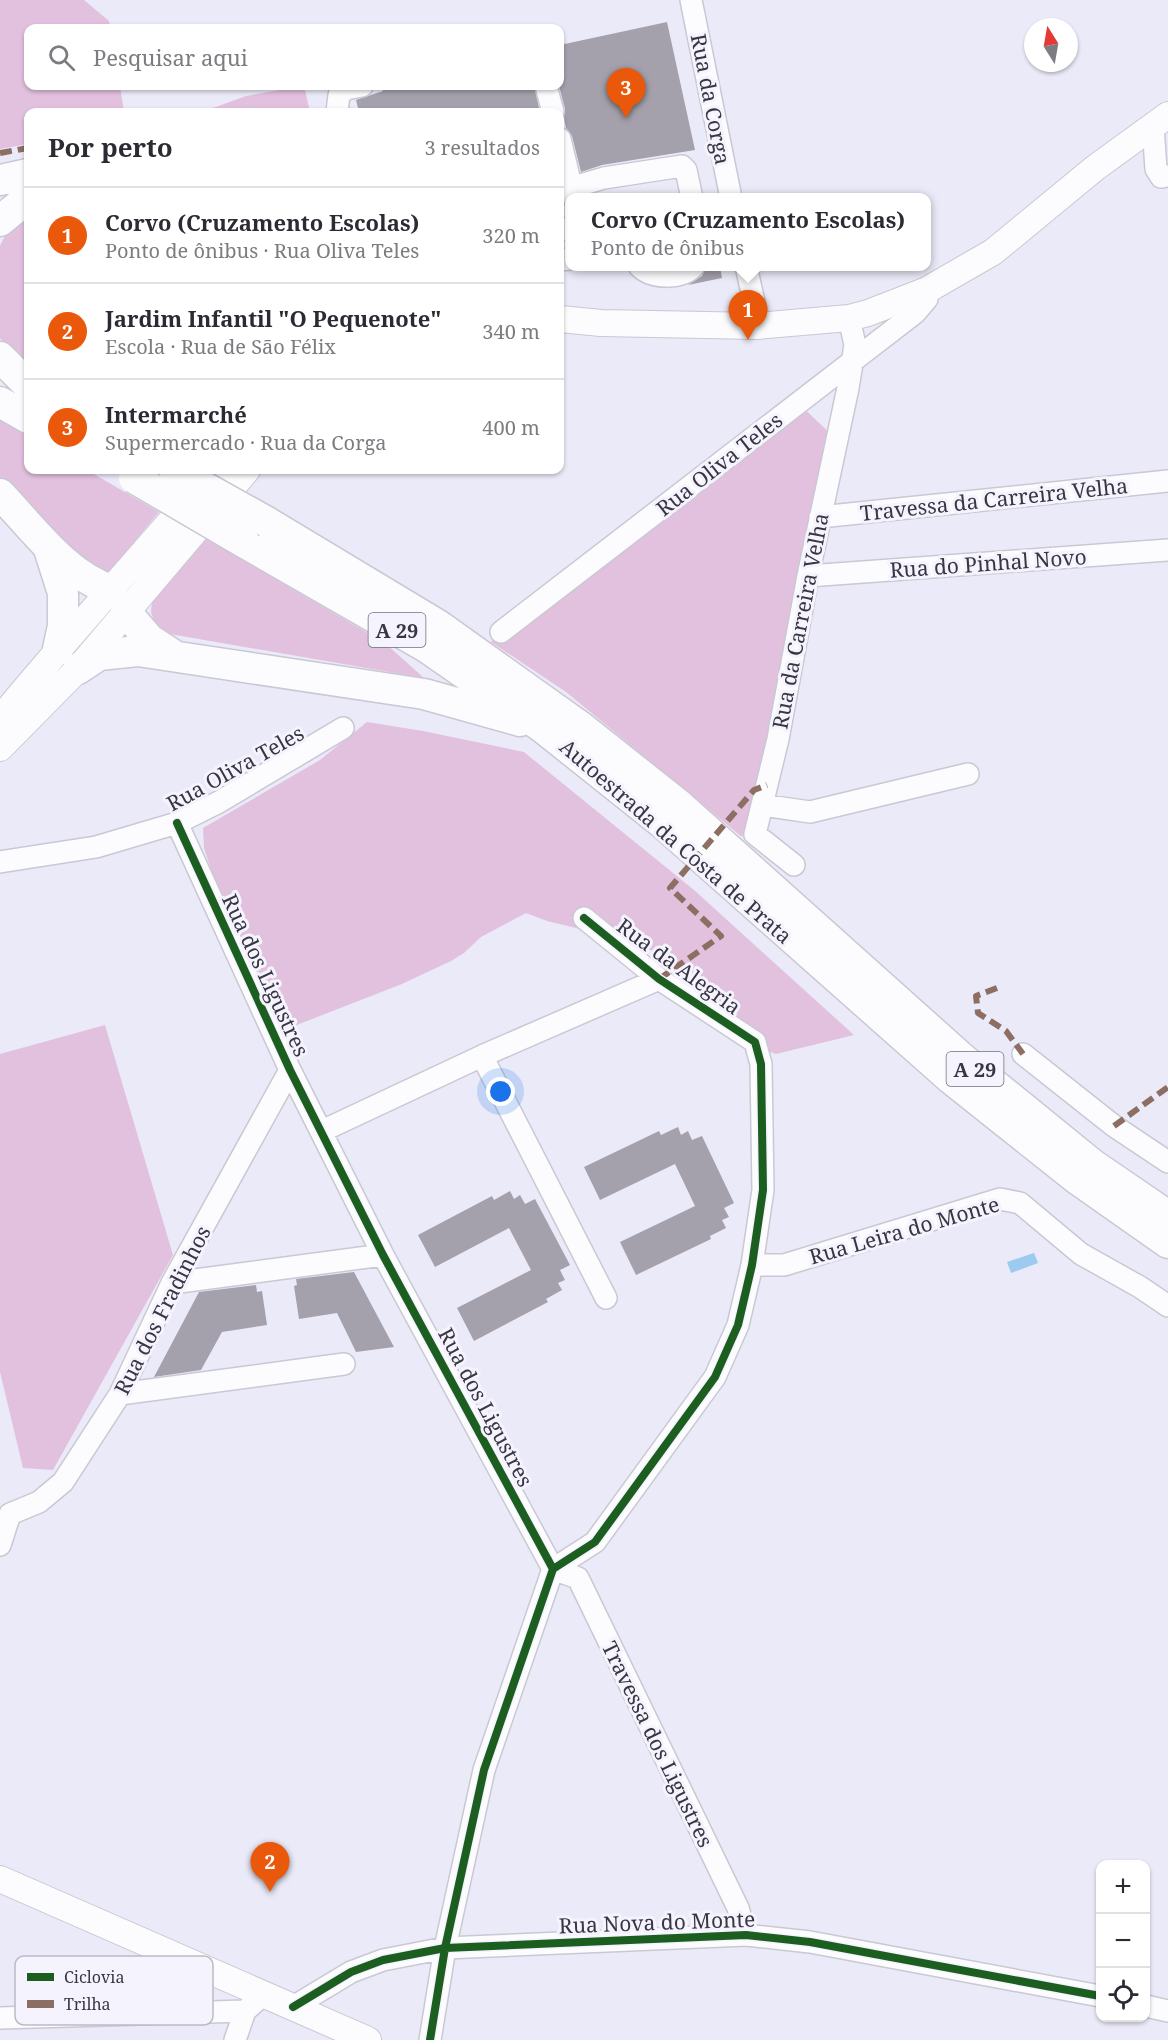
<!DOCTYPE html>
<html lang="pt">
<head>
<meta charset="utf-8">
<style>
	body { margin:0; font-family:"Noto Serif",serif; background:#f7f7f7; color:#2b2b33 }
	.controls { position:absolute; right:18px; bottom:18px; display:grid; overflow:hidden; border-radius:12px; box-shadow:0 2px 4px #0004 }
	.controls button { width:54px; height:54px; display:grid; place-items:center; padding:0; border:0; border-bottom:2px solid #e1e1e2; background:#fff; color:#2b2b33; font:30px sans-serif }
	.compass { position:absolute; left:1024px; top:18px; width:54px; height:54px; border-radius:50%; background:#fff; box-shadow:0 2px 4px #0004; rotate:349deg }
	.you { position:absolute; left:501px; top:1092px; width:21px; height:21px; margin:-15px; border:4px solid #fff; border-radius:50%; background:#1a73e8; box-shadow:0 0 0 9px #1a73e833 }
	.badge { display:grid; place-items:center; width:39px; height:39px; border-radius:50%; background:#ea580c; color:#fff; font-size:20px; font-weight:700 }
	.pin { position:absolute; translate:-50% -50px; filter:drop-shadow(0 2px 3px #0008) }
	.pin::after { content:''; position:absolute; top:32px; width:21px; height:18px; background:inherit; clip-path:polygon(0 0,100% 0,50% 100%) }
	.popup { position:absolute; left:565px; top:193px; width:366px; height:78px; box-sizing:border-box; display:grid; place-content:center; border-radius:12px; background:#fff; filter:drop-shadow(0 2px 4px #0005); font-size:20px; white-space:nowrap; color:#7c7c81 }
	.popup b { font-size:22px; color:#2b2b33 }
	.popup::after { content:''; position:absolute; left:50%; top:100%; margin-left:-12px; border:12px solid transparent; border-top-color:#fff }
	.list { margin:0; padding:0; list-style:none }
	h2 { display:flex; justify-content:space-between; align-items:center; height:78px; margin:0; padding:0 24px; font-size:26px }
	h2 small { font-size:20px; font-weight:400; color:#7c7c81 }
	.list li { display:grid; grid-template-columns:39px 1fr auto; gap:18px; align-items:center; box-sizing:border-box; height:96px; padding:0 24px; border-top:2px solid #e1e1e2 }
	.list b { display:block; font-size:22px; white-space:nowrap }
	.list p { margin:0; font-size:20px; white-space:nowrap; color:#7c7c81 }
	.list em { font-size:20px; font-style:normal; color:#7c7c81 }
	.icon { flex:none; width:33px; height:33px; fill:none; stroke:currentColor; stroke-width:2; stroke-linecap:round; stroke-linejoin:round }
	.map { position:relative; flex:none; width:1168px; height:2040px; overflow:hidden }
	.search { position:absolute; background:#fff; box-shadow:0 2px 4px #0004; left:24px; top:24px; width:540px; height:66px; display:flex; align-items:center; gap:15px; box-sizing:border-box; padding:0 21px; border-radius:12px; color:#7c7c81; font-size:22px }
	.panel { position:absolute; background:#fff; box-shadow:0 2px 4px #0004; left:24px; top:108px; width:540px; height:366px; border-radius:12px }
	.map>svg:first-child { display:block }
	.green { fill:#e2c1df }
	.water { fill:#9dcaef }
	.building { fill:#a4a1ac }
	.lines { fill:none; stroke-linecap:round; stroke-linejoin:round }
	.minor-casing { stroke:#c9c8d3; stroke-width:24 }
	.major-casing { stroke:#c9c8d3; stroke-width:28 }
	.highway-casing { stroke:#c9c8d3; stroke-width:33 }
	.minor { stroke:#fcfcfe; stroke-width:21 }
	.major { stroke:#fcfcfe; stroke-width:26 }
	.highway { stroke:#fcfcfe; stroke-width:30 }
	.highway-bridge-casing { stroke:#c9c8d3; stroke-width:33; stroke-linecap:butt }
	.highway-bridge { stroke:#fcfcfe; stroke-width:30 }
	.quiet { stroke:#8d6e63; stroke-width:6; stroke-dasharray:12 6; stroke-linecap:butt }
	.cycleway-casing { stroke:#f4f3fe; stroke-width:11 }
	.cycleway { stroke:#1b5e20; stroke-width:8 }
	.labels { text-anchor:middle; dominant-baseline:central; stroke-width:6; stroke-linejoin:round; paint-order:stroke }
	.shield { fill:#f4f3fe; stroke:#706f7a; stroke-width:1.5 }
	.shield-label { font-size:20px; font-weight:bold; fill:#383741 }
	.street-label { font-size:21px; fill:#383741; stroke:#f4f3fe }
	.key { fill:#f4f3fe; stroke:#bcbbc5; stroke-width:1.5 }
	.key-label { font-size:16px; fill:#383741 }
</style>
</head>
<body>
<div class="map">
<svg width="1168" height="2040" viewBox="0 0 1168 2040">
	<rect width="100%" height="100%" fill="#ebeaf8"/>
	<path class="green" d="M0,0H84L109,21L110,28H28V86H120L124,112H28V144L0,149Z
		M302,86H304L310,112H202L246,96Z
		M28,213V364L5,346L0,338V246C5,233 17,220 28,213Z
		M797,402L836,439L782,732L742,837L566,692L491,642L516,611Z
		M0,418L28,435V470H87L159,512L105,577L86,569L0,483Z
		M203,537L385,643L424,678L170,634L156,625L151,613L152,599Z
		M367,722L423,731L524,752L694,890L854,1035L776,1054L756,1047L701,999L664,957L634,942L547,921L526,913L481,937L464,953L451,961L402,984L289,1028L276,1031L230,928L204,848L203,828L320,760Z
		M105,1025L173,1255L53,1470L23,1468L0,1372V1054Z"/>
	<path class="water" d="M1034,1253L1038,1263L1011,1273L1007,1262Z"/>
	<path class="building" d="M667,22L695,150L602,165L581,172L572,136L566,128L564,118L565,109L559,86L560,45Z
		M382,86H534L540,112H359L356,100L383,91Z
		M706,267H720L722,278L688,285L702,276Z
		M678,1127L681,1135L688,1131L692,1140L702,1136L734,1203L724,1208L729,1217L722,1220L726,1228L710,1236L711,1239L636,1275L620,1242L695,1206L675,1164L600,1200L584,1167L659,1131L661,1135Z
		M510,1191L514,1199L520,1195L525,1204L535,1199L570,1265L560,1270L565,1280L558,1283L562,1290L546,1299L548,1302L474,1341L457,1308L531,1270L509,1228L435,1267L418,1235L492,1196L494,1200Z
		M354,1272L394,1347L356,1352L337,1313L299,1319L294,1286L297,1285L296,1279Z
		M256,1285L257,1292L262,1291L267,1325L222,1332L201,1370L154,1377L199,1292Z"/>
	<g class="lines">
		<g class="minor-casing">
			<path id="minor" d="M691,0L731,198
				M546,86L553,112
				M337,112L339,95L346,89L362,86
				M1153,126L1156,169L1161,177L1168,176
				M560,139L574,198
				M560,191L604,178L682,166L686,170L692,198
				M560,230L570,228
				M560,260L570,259
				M639,266C651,279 682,280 694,266
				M746,266L755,306L757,326
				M820,517L1168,481
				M808,576L1168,550
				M501,632L915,313L927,299V290
				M762,805L810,812L968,774
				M177,823L290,1070L383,1255L553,1569L484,1770L445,1948L430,2040
				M0,862L96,847L177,823L219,802L343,728
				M794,865L755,834L778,739L808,576L848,388L855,345L849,318
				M1023,1054L1114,1126L1168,1162
				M482,1056L606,1298
				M322,1131L482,1056L659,979
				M752,1265H784L1000,1199L1020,1203L1081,1254L1140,1287L1168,1306
				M172,1283L383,1255
				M120,1394L344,1364
				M10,1514L39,1502L63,1482L120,1394L172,1283L290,1070
				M0,1545L10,1514
				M553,1569L595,1542L715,1377L738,1325L752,1265L763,1190L761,1064L755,1042L659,979L584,918
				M553,1569L578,1578L738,1908L746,1935
				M1146,2006L1168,2011
				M293,2007L351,1972L383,1960L445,1948L746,1935L810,1942L1100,1996
				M0,2018L245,2011L263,1995
				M235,2040L245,2011"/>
		</g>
		<g class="major-casing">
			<path id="major" d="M560,319L601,323L757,326L849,318L868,313L927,290L993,252L1095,168L1168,115
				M0,719C70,634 144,553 215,470
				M0,748L78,669L247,470
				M0,1879L368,2040"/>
		</g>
		<g class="highway-casing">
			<path id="highway" d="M0,180L28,174
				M0,221L28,198
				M0,357L28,385
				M0,402L28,418
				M0,494C32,527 66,576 112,590
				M267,522L438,625L581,727L678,804L963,1059L1092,1164L1168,1216
				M245,543L426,647L543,728L661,822L950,1078L1077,1179L1168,1243
				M49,549L63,593V626L58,649
				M126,612L149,639L172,654
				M78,669L99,655L138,651L424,694L520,721"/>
		</g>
		<use href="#minor" class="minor"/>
		<use href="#major" class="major"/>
		<use href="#highway" class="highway"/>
		<g class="highway-bridge-casing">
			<path id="highway-bridge" d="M174,470L267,522
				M134,478L245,543"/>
		</g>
		<use href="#highway-bridge" class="highway-bridge"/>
		<path class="quiet" d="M0,153L28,148
			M659,979L721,936L670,888L754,790L767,785
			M997,988L976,996L978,1013L1006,1031L1023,1054
			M1114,1126L1168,1087"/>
		<g class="cycleway-casing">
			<path id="cycleway" d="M177,823L290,1070L383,1255L553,1569L484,1770L445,1948L430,2040
				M553,1569L595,1542L715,1377L738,1325L752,1265L763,1190L761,1064L755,1042L659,979L584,918
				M293,2007L351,1972L383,1960L445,1948L746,1935L810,1942L1100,1996"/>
		</g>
		<use href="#cycleway" class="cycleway"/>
	</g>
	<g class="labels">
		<g class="shield">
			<rect x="368.5" y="613" width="57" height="34" rx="4.5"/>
			<rect x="946.5" y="1052" width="57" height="34" rx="4.5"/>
		</g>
		<g class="shield-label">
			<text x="397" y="630">A 29</text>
			<text x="975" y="1069">A 29</text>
		</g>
		<g class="street-label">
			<text transform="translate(711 99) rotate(79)">Rua da Corga</text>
			<text transform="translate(719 464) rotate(-38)">Rua Oliva Teles</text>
			<text transform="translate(994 499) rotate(-6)">Travessa da Carreira Velha</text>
			<text transform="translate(988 563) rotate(-4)">Rua do Pinhal Novo</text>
			<text transform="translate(800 621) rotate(-79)">Rua da Carreira Velha</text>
			<text transform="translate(235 768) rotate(-29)">Rua Oliva Teles</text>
			<text transform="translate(676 841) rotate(41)">Autoestrada da Costa de Prata</text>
			<text transform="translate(679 966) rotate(36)">Rua da Alegria</text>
			<text transform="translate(266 975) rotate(65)">Rua dos Ligustres</text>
			<text transform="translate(904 1230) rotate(-16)">Rua Leira do Monte</text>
			<text transform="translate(162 1310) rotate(-63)">Rua dos Fradinhos</text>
			<text transform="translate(486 1407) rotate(62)">Rua dos Ligustres</text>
			<text transform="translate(658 1744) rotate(64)">Travessa dos Ligustres</text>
			<text transform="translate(657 1922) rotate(-2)">Rua Nova do Monte</text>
		</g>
	</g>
	<rect x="15" y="1956" width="198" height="69" rx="9" class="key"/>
	<rect x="27" y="1973" width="27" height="8" fill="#1b5e20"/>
	<rect x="27" y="2000" width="27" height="8" fill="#8d6e63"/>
	<g class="key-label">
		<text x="64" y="1983">Ciclovia</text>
		<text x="64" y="2010">Trilha</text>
	</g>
</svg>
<div class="controls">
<button>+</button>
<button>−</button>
<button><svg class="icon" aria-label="locate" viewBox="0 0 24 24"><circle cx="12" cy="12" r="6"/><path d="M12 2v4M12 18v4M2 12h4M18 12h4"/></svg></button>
</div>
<svg class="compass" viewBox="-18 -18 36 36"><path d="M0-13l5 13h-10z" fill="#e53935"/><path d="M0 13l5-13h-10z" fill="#7c7c81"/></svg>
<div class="you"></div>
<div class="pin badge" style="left:748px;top:340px">1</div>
<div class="popup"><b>Corvo (Cruzamento Escolas)</b>Ponto de ônibus</div>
<div class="pin badge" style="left:270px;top:1892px">2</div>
<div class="pin badge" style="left:626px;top:118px">3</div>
<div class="search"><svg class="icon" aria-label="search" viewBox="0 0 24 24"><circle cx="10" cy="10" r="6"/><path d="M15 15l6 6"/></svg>Pesquisar aqui</div>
<section class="panel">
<h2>Por perto<small>3 resultados</small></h2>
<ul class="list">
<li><span class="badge">1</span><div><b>Corvo (Cruzamento Escolas)</b><p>Ponto de ônibus · Rua Oliva Teles</p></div><em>320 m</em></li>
<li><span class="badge">2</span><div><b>Jardim Infantil &quot;O Pequenote&quot;</b><p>Escola · Rua de São Félix</p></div><em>340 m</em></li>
<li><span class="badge">3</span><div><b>Intermarché</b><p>Supermercado · Rua da Corga</p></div><em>400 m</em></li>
</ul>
</section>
</div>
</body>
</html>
